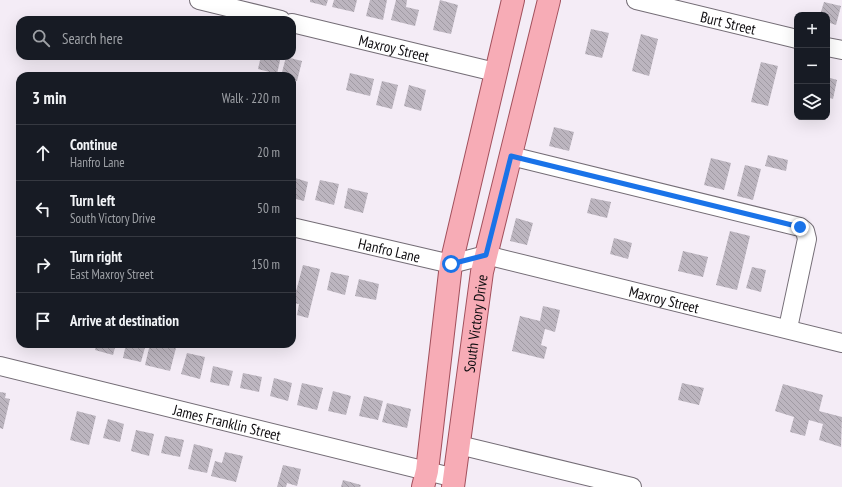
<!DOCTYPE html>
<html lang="en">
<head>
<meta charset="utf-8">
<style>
	body { margin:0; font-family:"PT Sans Narrow",sans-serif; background:#20242c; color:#f1f3f6 }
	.controls { position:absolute; right:12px; top:12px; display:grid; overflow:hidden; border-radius:8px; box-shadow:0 4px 16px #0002 }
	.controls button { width:36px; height:36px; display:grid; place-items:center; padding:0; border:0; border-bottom:1px solid #363941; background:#171b24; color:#f1f3f6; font:20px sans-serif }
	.stop { position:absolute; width:12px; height:12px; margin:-9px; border:3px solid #1a73e8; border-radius:50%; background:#fff }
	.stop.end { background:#1a73e8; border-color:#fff; box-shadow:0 1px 4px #0008 }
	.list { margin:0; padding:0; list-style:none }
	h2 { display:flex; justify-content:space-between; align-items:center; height:52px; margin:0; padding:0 16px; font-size:17px }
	h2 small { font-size:13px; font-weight:400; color:#9ea1a6 }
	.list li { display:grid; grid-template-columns:26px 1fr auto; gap:12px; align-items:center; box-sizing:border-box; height:56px; padding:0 16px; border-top:1px solid #363941 }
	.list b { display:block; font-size:15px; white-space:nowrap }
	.list p { margin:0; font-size:13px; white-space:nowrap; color:#9ea1a6 }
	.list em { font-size:13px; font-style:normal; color:#9ea1a6 }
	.icon { flex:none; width:22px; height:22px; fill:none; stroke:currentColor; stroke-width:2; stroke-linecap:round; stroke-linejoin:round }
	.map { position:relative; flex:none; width:842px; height:487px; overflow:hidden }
	.search { position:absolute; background:#171b24; box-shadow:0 4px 16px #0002; left:16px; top:16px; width:280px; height:44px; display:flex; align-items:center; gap:10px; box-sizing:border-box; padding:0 14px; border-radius:12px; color:#9ea1a6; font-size:15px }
	.panel { position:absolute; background:#171b24; box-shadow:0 4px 16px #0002; left:16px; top:72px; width:280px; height:276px; border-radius:12px }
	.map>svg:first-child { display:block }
	.building { fill:url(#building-back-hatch) }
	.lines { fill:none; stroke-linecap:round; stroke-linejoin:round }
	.minor-casing { stroke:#746d76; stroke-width:20 }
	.major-casing { stroke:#a2505c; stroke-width:24 }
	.minor { stroke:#fff; stroke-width:18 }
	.major { stroke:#f7acb6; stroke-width:22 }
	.route { stroke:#1a73e8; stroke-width:5 }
	.labels { text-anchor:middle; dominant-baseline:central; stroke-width:4; stroke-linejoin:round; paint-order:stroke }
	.street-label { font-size:15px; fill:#0e0c0f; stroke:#fefbff }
</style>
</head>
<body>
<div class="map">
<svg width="842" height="487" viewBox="0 0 842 487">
	<defs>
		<pattern id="building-back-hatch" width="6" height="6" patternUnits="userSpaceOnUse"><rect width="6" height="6" fill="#bcb5bf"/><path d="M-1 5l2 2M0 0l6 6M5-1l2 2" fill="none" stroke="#a09aa3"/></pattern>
	</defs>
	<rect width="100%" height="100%" fill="#f4ecf6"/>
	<path class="building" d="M310,0H328L326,6L310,2Z
		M334,0H357L354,12L332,7Z
		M370,0H387L383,20L366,16Z
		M396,0H407L406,7L419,10L415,26L391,20Z
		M440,0L458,5L451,34L433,30Z
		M824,2L841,6L836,25L827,22V15H820Z
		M591,29L609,33L602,58L585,54Z
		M641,34L658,39L649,76L632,71Z
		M261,56H281L277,74L258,69Z
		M286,57L302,61L297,81L292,79V76H281Z
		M761,62L778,66L768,106L751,102Z
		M350,73L374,79L370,96L346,90Z
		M827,77L837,80L833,99L827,97Z
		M382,81L398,85L392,109L376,105Z
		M409,85L426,90L421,111L404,106Z
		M554,127L574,132L569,151L549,146Z
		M768,155L788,160L786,171L765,166Z
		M711,158L731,163L724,190L704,185Z
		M745,165L761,169L753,200L737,196Z
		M292,177L308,182L304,201L292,198Z
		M320,180L339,184L334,205L315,200Z
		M348,188L368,193L363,213L344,208Z
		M591,198L611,202L607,218L587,213Z
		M516,218L533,223L527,245L510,241Z
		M730,231L750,236L737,290L716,285Z
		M614,238L632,243L628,259L610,254Z
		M683,251L708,257L703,277L678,271Z
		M303,265L320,269L308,318L297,315L299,304L293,303Z
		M752,267L766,270L761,292L746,288Z
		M331,272L349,276L345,295L327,290Z
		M359,279L379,284L376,300L355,296Z
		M543,306L560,310L555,332L545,329L541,345L547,347L544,359L512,351L520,316L540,321Z
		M96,344H116L113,355L95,350Z
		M126,344H146L141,362L123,358Z
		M150,344H177L170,371L145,365Z
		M187,353L205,357L200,379L181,374Z
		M213,366L233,371L229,386L210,382Z
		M243,373L262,377L259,392L240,388Z
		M274,378L292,383L288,401L270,396Z
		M302,383L323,388L317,410L297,405Z
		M682,383L704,388L699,405L678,400Z
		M783,384L823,395L819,411L842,417L841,447L819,440L823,424L809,420L805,436L790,432L794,417L775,411Z
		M333,391L351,396L346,415L328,411Z
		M0,392L6,393L5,398L10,399L3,429L0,428Z
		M364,396L383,401L378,420L359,416Z
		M387,403L411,409L407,428L382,422Z
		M77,411L96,416L89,445L70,440Z
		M108,419L124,424L120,442L103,438Z
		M136,430L154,434L149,456L131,451Z
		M165,436L184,440L180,457L161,453Z
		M194,444L213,449L207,473L188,469Z
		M225,452L243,456L236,482L211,476L215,461L222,463Z
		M283,465L301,469L297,486L287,483L286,487H277Z
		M343,480L361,485L360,487H341Z"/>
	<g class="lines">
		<g class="minor-casing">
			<g id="minor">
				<path d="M199,0L281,20"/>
				<path id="s1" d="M636,0L797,39"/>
				<path id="s2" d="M292,23L495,72"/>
				<path d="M827,47L842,50"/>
				<path d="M511,156L800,227L805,231L807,239L788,328"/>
				<path id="s3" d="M292,227L451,264L486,255L842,343"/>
				<path id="s4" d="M0,366L455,478"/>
				<path d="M459,445L632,487"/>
			</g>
		</g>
		<g class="major-casing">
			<g id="major">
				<path d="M423,487L427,471L451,264L513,0"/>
				<path id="s5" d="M453,487L482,272L549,0"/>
			</g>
		</g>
		<use href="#minor" class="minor"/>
		<use href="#major" class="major"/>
	</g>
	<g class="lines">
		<path class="route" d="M451,264L486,255L511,156L800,227"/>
	</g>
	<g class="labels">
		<g class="street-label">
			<text stroke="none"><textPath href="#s1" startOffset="95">Burt Street</textPath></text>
			<text stroke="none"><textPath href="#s2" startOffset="105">Maxroy Street</textPath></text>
			<text stroke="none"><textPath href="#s3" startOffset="100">Hanfro Lane</textPath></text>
			<text stroke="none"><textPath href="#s3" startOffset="383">Maxroy Street</textPath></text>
			<text stroke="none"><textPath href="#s5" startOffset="165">South Victory Drive</textPath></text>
			<text stroke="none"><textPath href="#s4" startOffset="234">James Franklin Street</textPath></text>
		</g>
	</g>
</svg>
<div class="controls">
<button>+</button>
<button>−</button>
<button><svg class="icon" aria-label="layers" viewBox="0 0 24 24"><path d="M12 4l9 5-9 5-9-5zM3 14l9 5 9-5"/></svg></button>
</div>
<div class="stop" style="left:451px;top:264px"></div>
<div class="stop end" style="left:800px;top:227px"></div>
<div class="search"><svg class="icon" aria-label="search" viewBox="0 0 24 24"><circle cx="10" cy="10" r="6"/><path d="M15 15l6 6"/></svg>Search here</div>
<section class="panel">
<h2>3 min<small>Walk · 220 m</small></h2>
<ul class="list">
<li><svg class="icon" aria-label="ahead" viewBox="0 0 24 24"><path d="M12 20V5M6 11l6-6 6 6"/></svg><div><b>Continue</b><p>Hanfro Lane</p></div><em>20 m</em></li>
<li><svg class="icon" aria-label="left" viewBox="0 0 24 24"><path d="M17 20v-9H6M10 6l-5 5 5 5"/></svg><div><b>Turn left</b><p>South Victory Drive</p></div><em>50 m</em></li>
<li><svg class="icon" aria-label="right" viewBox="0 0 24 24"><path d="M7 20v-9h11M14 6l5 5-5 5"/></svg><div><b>Turn right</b><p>East Maxroy Street</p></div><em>150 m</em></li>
<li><svg class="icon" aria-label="arrive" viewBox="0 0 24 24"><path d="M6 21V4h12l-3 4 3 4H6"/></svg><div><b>Arrive at destination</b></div></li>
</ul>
</section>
</div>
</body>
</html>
